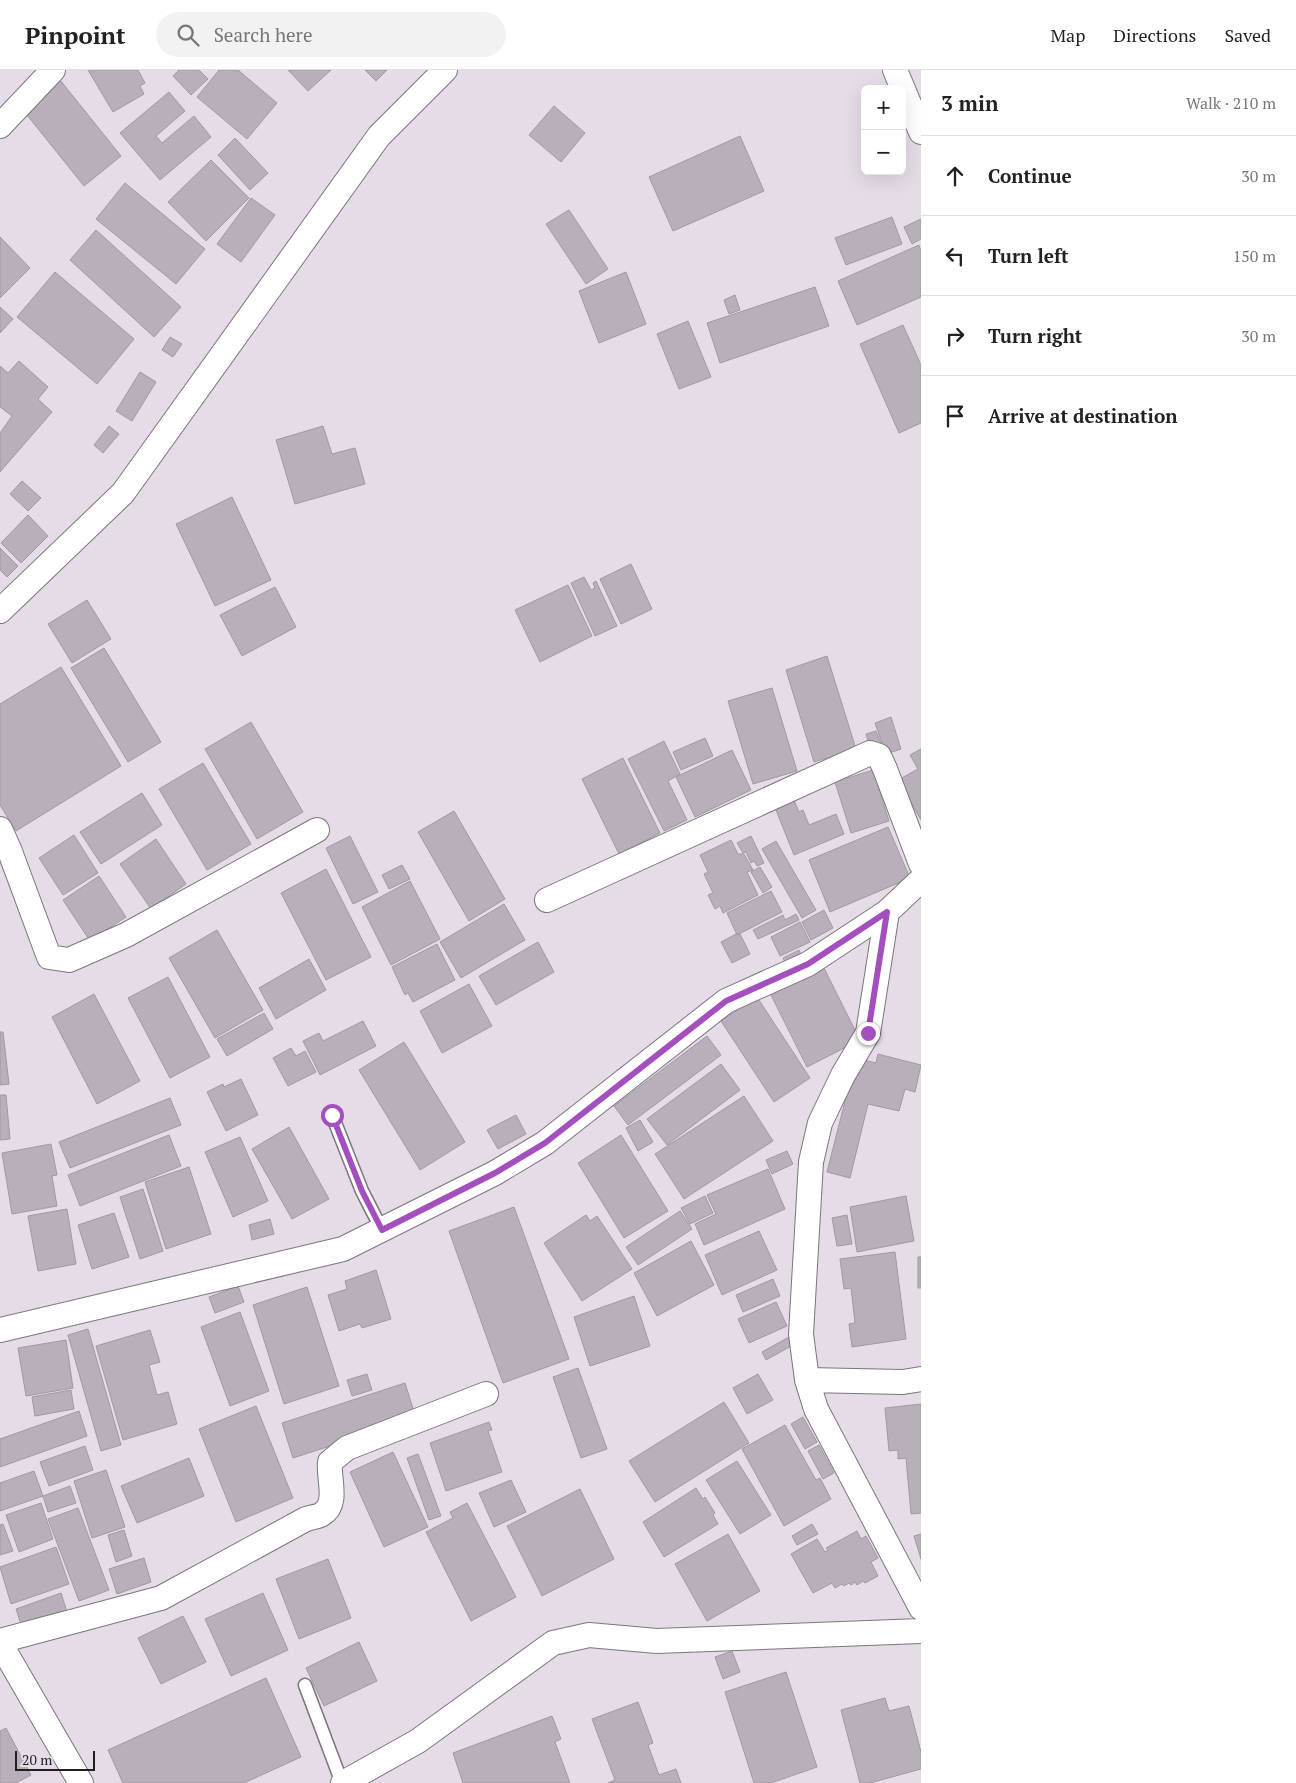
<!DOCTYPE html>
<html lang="en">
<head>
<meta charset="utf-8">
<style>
	body { margin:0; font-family:"PT Serif",serif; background:#f2f2f2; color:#222 }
	.controls { position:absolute; right:15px; top:15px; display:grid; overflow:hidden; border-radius:8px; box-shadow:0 5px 20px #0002 }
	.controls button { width:45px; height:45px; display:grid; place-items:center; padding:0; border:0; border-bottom:1px solid #e0e0e0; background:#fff; color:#222; font:25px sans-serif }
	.scale { position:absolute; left:15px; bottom:12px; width:80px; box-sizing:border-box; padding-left:5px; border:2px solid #211e22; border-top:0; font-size:14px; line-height:18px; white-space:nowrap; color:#211e22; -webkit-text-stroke:4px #e5dce8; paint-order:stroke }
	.stop { position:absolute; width:15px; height:15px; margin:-11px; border:4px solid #a34fbe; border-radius:50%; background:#fff }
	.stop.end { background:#a34fbe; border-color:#fff; box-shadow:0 1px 5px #0008 }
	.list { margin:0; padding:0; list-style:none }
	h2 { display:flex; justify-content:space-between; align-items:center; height:65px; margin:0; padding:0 20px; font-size:21px }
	h2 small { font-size:16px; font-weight:400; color:#767676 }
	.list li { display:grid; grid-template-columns:32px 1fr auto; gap:15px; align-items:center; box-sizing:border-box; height:80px; padding:0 20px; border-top:1px solid #e0e0e0 }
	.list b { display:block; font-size:19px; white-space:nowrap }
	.list em { font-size:16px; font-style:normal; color:#767676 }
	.icon { flex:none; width:28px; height:28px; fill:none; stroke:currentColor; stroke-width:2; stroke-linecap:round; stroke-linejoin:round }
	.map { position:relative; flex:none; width:921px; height:1713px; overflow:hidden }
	header { display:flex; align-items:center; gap:30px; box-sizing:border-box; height:70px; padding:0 25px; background:#fff; border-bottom:1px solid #e0e0e0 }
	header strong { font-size:24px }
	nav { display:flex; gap:28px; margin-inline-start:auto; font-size:18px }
	.search { width:350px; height:45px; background:#f2f2f2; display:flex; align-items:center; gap:12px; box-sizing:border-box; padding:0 18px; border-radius:28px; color:#767676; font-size:19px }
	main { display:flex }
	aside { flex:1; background:#fff }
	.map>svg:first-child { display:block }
	.building { fill:#b8afbb; stroke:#a198a4 }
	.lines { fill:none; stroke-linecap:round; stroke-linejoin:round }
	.lane-casing { stroke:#7c747f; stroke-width:15 }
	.street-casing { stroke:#7c747f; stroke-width:26 }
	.lane { stroke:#fff; stroke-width:12 }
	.street { stroke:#fff; stroke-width:24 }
	.route { stroke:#a34fbe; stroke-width:6 }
</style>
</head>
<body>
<header>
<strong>Pinpoint</strong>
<div class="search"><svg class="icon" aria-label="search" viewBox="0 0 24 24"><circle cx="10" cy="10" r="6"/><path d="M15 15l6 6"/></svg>Search here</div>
<nav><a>Map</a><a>Directions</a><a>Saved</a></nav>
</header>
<main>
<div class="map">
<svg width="921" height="1713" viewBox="0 0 921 1713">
	<rect width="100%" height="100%" fill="#e5dce8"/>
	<path class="building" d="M88,0H138L145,13L140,16L144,24L113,42Z
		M179,0H199L208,9L191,25L173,6Z
		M219,0H238L277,33L247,69L197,27Z
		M288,0H331L308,21Z
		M365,0H387L376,11Z
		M60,10L121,86L84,116L23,40Z
		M169,22L185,41L156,66L162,73L194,46L211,67L160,110L120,63Z
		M554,36L585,63L561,92L529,65Z
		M740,66L764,121L673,161L649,107Z
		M235,68L268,103L250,120L218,85Z
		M211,90L249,128L206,171L168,132Z
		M125,113L205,179L176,214L96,149Z
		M251,128L275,145L241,192L217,174Z
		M569,140L608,199L586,214L546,154Z
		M892,147L902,174L846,195L835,168Z
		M921,149V169L912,174L904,157Z
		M96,160L181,237L154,267L70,190Z
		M0,167L30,198L0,228Z
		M919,175L921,181V227L857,255L838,211Z
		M55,202L134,269L97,314L17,247Z
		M626,202L646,254L599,273L579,221Z
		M815,217L829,256L720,293L707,253Z
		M735,225L740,240L729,244L724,230Z
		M0,237L13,249L0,263Z
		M688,251L711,307L679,319L657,264Z
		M903,255L921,295V353L899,363L860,274Z
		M170,267L182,274L173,287L162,280Z
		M19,291L48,317L38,329L52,342L0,402V363L12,346L0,337V296L8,303Z
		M140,302L156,312L132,351L116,341Z
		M109,356L119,364L103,383L94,375Z
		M323,356L332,384L355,378L365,414L295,434L276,370Z
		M22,411L41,428L28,441L10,424Z
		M232,427L271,510L215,536L176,454Z
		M28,445L48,466L21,493L1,473Z
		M0,478L18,496L7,507L0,500Z
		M631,494L652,539L621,554L600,509Z
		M584,507L591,520L595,518L593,513L596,511L617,556L595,566L571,513Z
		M568,515L592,566L540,592L515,540Z
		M275,517L296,557L242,586L220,545Z
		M87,530L111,569L72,593L48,554Z
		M104,578L161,672L128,692L71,598Z
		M827,586L856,679L814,692L786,600Z
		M61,597L121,696L16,761L0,735V634Z
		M772,618L797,701L753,714L728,631Z
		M891,647L901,679L886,684L875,653Z
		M251,652L303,742L257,769L205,679Z
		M876,661L881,673L870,677L866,664Z
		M705,668L713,686L681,700L673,682Z
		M664,671L680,704L668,711L687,750L664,761L628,689Z
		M921,679V750L898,710L918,699L910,685Z
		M732,680L751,720L695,747L676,707Z
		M623,688L660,763L619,784L582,709Z
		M203,693L251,774L207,800L159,719Z
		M873,700L889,751L851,763L835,712Z
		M142,723L162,755L101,794L80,762Z
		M791,723L799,742L803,740L809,755L836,744L844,764L794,785L772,730Z
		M454,741L505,829L469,851L418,762Z
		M888,757L910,808L830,842L809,790Z
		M74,765L98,803L63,825L39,788Z
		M350,766L378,822L353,834L326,778Z
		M751,766L764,793L757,796L754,791L751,793L746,782L743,783L737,773Z
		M156,769L186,814L151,839L120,794Z
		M731,770L738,784H744L753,800L747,802L758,825L723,843L720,836L715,839L708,825L713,823L704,804L708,802L700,785Z
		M776,771L816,840L802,848L762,779Z
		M402,795L410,809L389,819L382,805Z
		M760,797L772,817L763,823L751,802Z
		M326,799L371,887L326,910L281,823Z
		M99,806L126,847L90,871L63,830Z
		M410,811L440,869L391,895L362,837Z
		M771,821L782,842L737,865L727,843Z
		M504,834L525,870L461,908L440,872Z
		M824,840L833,858L811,870L802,852Z
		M796,844L799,850L758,869L753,860L783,845L785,850Z
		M800,852L810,872L780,886L771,867Z
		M217,860L263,940L215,968L169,888Z
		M736,864H740L750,884L732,893L721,872Z
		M538,872L554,902L496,935L479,906Z
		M437,874L455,910L413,932L408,923L405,925L392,897Z
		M799,880L804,891L788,899L783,888Z
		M309,889L326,920L276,949L259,918Z
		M822,894L860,970L807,997L769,921Z
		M168,907L210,987L170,1008L128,928Z
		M469,914L492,956L442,983L420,941Z
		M94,924L140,1011L97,1034L52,947Z
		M757,927L810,1008L774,1032L721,951Z
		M264,943L273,959L227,986L217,969Z
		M363,951L376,976L320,1005L303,971L319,963L323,971Z
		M0,962H3L9,1014L0,1015Z
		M707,966L721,985L628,1055L614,1036Z
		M404,972L465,1072L420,1100L359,1000Z
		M291,978L296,986L305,981L316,1002L288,1016L273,988Z
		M878,984L921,995L915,1022L905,1019L899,1041L868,1034L850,1108L827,1102L856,988L876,993Z
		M721,994L740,1020L667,1075L647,1049Z
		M241,1009L258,1045L226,1061L207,1022L223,1014L224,1017Z
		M0,1025H6L10,1069L0,1070Z
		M744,1026L773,1071L684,1129L655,1084Z
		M170,1028L181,1055L70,1098L59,1072Z
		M516,1045L526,1064L498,1079L487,1060Z
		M640,1050L653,1072L638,1081L626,1058Z
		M289,1057L329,1129L292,1149L252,1079Z
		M169,1065L181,1096L80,1136L68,1105Z
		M621,1065L668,1141L624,1168L578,1093Z
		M240,1067L268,1131L233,1147L205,1082Z
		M51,1074L57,1105L52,1106L57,1136L12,1144L2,1083Z
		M787,1081L793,1094L772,1104L766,1090Z
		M189,1097L211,1164L166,1179L145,1112Z
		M768,1099L785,1139L704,1175L695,1154L716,1144L707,1125Z
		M143,1119L163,1181L140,1189L120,1127Z
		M705,1126L713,1143L690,1154L681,1138Z
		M906,1126L914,1171L857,1182L850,1137Z
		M514,1137L569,1289L503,1313L449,1161Z
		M67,1139L76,1194L38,1201L28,1146Z
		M680,1141L692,1159L638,1195L626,1177Z
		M114,1143L129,1187L92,1199L78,1155Z
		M586,1145L590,1151L597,1146L632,1199L582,1231L544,1173Z
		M847,1145L852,1174L837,1176L832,1148Z
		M270,1149L274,1164L252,1170L249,1155Z
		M759,1161L777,1200L722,1225L705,1185Z
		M691,1171L714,1215L657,1246L634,1203Z
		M895,1182L906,1269L852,1277L849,1254L855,1253L851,1218L844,1219L840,1189Z
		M918,1187H921V1218H918Z
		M376,1200L391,1249L362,1258L360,1254L339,1261L328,1225L347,1219L345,1211Z
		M773,1209L780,1226L743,1242L736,1225Z
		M238,1216L244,1232L215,1243L209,1227Z
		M307,1217L339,1316L284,1334L253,1235Z
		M634,1226L650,1276L590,1296L574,1247Z
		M776,1232L787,1256L749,1273L738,1249Z
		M240,1242L269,1321L230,1336L201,1257Z
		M88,1259L121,1375L101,1381L68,1265Z
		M150,1260L160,1292L149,1295L157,1325L168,1322L177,1354L123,1370L96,1276Z
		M789,1267L793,1275L766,1290L762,1282Z
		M66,1270L73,1318L26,1326L18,1278Z
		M578,1298L607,1379L581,1388L553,1307Z
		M367,1304L372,1320L352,1326L347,1310Z
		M758,1304L773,1330L747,1344L733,1318Z
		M405,1313L416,1348L293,1388L282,1353Z
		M71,1320L74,1339L35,1346L32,1327Z
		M724,1332L749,1373L655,1432L629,1391Z
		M921,1334V1443L911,1444L906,1388L898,1389V1380L889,1381L885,1338Z
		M256,1336L293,1428L236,1452L199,1359Z
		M79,1341L87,1366L0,1397V1369Z
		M803,1347L817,1372L805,1379L791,1354Z
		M489,1352L492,1360L488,1361L502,1402L446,1421L430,1373Z
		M785,1355L816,1410L820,1408L831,1429L784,1456L742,1379Z
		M819,1375L834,1403L823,1409L808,1381Z
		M85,1376L93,1400L49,1416L40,1392Z
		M393,1382L428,1457L384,1477L350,1402Z
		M418,1384L441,1446L429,1450L407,1388Z
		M189,1388L204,1426L137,1453L121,1416Z
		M737,1391L771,1445L740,1464L706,1410Z
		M106,1400L125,1457L92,1468L74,1411Z
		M34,1401L43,1426L0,1441V1413Z
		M511,1410L526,1442L494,1457L479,1423Z
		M70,1416L76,1433L48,1442L43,1426Z
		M696,1418L703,1429L705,1427L715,1443L713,1445L718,1454L664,1487L643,1452Z
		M580,1419L614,1489L542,1526L507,1456Z
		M41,1433L53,1469L19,1482L6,1445Z
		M467,1433L516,1527L471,1551L426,1462L453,1448L450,1442Z
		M78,1438L109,1520L79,1531L48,1449Z
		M3,1454L13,1481L0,1485V1455Z
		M812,1454L818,1464L797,1475L792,1466Z
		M124,1460L132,1486L116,1492L108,1465Z
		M857,1461L861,1469L866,1466L878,1488L871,1492L878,1506L865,1513L863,1511L857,1515L855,1512L851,1515L849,1513L844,1516L842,1514L835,1518L832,1513L813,1523L791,1484L817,1469L825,1482L828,1480L826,1478Z
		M728,1464L760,1521L707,1551L675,1494Z
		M921,1464V1489L914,1466Z
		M56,1477L69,1514L11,1534L0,1497Z
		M144,1488L151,1512L117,1524L109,1499Z
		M328,1489L351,1548L299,1569L276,1509Z
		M61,1523L68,1545L23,1560L16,1539Z
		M263,1523L288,1580L231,1606L205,1549Z
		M183,1546L206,1592L161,1614L138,1568Z
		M359,1572L377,1611L324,1636L306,1598Z
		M732,1581L740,1602L723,1609L715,1587Z
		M786,1602L817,1697L771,1713H754L725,1622Z
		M266,1608L301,1687L244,1713H123L108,1680Z
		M885,1628L889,1641L909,1636L921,1682V1699L870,1713H860L841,1640Z
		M638,1632L653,1673L648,1675L659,1705L676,1699L681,1713H608L615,1710L592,1649Z
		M552,1646L561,1669L555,1672L570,1713H463L453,1683Z
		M6,1658L31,1705L16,1713H0V1661Z"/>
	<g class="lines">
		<g class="lane-casing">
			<path id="lane" d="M332,1045L362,1121L382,1160
				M305,1615L342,1713"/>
		</g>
		<g class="street-casing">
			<path id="street" d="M895,0L921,62
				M0,56L53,0
				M0,541L123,423L379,66L445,0
				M0,759L9,779L49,887L69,890L126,865L317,760
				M547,830L870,683L879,686L885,699L921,794
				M887,842L868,963L843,1005L820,1053L811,1092L801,1264L807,1310L816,1339L921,1538
				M0,1260L343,1179L495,1103L545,1073L726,931L808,894L887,842L921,810
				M807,1310L903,1312L921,1309
				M0,1571L161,1528L306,1449C311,1447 318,1447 322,1444C339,1434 328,1408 330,1392L347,1378L486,1324
				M0,1573L81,1713
				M343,1713L418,1671L553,1573L589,1565L657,1571L921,1561"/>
		</g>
		<use href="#lane" class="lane"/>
		<use href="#street" class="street"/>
	</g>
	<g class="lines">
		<path class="route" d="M332,1045L362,1121L382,1160L495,1103L545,1073L726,931L808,894L887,842L868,963"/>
	</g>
</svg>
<div class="controls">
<button>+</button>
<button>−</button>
</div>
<div class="scale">20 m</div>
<div class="stop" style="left:332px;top:1045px"></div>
<div class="stop end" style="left:868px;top:963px"></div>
</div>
<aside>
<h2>3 min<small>Walk · 210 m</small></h2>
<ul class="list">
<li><svg class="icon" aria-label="ahead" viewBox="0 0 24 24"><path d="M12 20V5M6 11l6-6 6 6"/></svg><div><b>Continue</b></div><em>30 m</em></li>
<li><svg class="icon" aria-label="left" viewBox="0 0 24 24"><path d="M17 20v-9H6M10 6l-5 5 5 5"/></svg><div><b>Turn left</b></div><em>150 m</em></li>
<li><svg class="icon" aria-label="right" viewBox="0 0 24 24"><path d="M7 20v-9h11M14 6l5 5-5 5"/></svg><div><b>Turn right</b></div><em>30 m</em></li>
<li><svg class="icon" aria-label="arrive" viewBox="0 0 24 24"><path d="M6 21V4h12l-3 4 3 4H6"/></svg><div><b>Arrive at destination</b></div></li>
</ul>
</aside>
</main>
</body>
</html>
